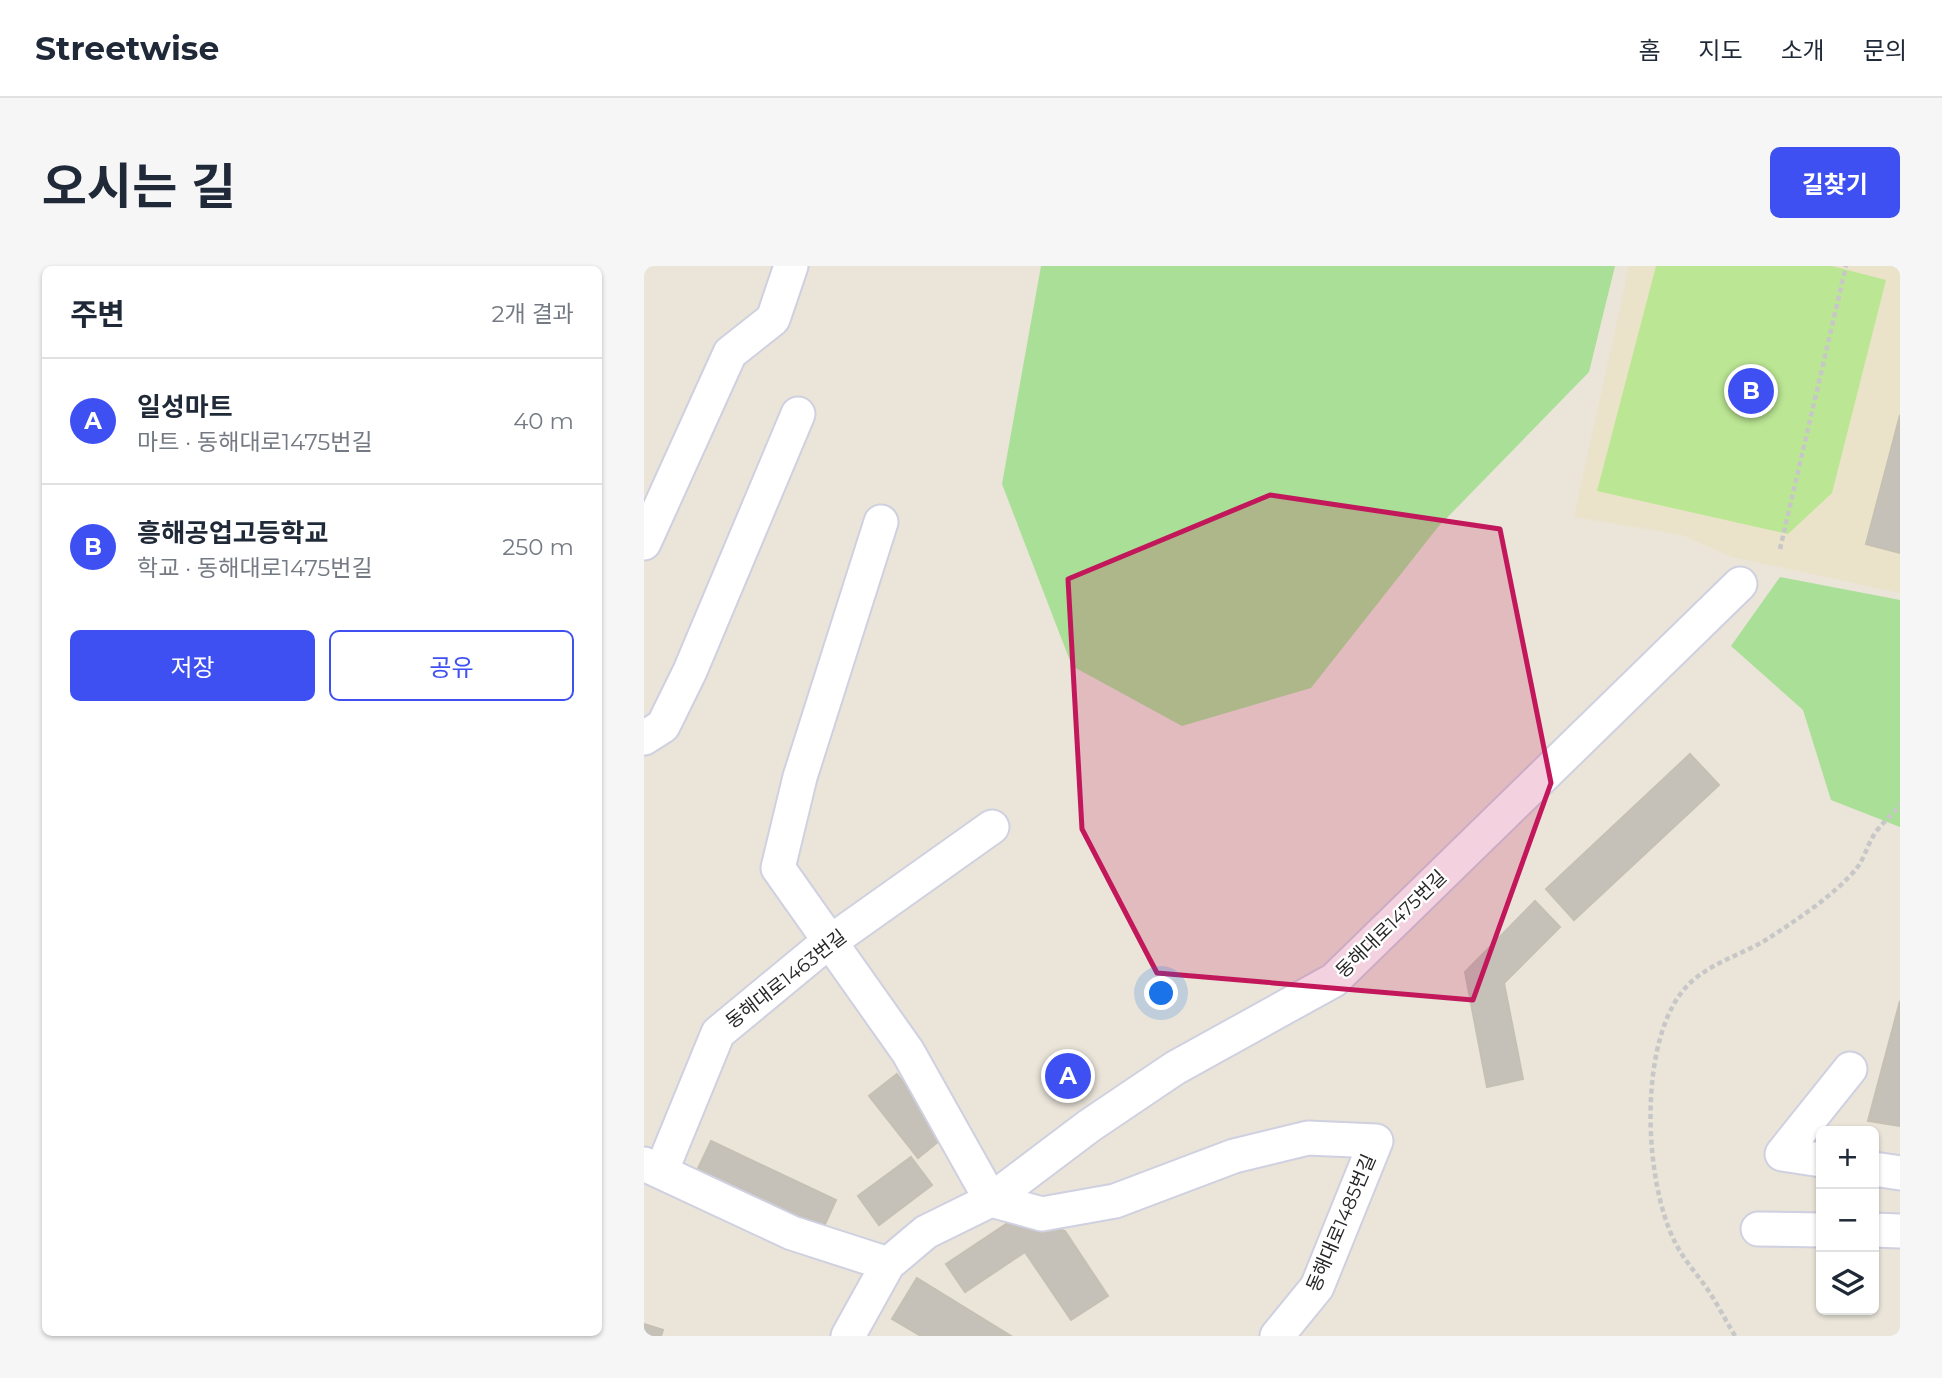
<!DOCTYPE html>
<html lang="ko">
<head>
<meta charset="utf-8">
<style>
	body { margin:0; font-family:Montserrat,"Noto Sans KR",sans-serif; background:#f6f6f7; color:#1f2937 }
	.controls { position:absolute; right:21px; bottom:21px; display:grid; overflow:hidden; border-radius:10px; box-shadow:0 2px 5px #0004 }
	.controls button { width:63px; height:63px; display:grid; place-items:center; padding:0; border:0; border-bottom:2px solid #e0e1e3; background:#fff; color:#1f2937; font:35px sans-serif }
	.you { position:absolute; left:518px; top:728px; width:24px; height:24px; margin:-18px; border:5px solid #fff; border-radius:50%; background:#1a73e8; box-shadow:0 0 0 10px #1a73e833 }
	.badge { display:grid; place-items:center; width:46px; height:46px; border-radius:50%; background:#3e50f2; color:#fff; font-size:23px; font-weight:700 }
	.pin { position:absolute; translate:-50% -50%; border:4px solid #fff; box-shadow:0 2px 7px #0006 }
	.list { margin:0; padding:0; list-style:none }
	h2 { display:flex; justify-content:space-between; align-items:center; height:91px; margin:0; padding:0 28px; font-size:30px }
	h2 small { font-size:23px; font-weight:400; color:#747a83 }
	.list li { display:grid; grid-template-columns:46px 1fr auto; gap:21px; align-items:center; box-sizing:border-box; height:126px; padding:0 28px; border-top:2px solid #e0e1e3 }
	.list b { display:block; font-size:26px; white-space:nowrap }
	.list p { margin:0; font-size:23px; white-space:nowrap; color:#747a83 }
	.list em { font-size:23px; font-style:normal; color:#747a83 }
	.actions { display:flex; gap:14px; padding:21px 28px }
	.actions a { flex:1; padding:16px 0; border:2px solid #3e50f2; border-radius:10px; text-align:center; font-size:24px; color:#3e50f2 }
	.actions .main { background:#3e50f2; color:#fff }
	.icon { flex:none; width:38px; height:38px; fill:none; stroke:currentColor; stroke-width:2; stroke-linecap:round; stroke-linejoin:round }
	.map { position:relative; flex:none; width:1256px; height:1070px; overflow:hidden; border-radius:10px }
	header { display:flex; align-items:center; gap:42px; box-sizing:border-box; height:98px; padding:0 35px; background:#fff; border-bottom:2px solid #e0e1e3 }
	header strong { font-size:33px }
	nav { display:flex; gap:38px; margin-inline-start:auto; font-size:24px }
	.intro { display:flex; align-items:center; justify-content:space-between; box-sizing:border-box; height:168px; padding:0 42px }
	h1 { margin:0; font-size:49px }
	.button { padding:18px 32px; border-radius:10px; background:#3e50f2; color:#fff; font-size:24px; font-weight:700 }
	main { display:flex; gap:42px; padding:0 42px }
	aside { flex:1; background:#fff; border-radius:10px; box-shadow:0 2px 5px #0004 }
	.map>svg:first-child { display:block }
	.education { fill:#ebe3c9 }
	.green { fill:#a9df97 }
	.pitch { fill:#bbe693 }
	.building { fill:#c5c1b9; stroke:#c4c0b3; stroke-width:2 }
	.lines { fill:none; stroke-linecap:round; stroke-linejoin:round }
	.minor-casing { stroke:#cfd0e0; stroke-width:37 }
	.path { stroke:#c7c7c7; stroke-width:4.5; stroke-dasharray:5 3.5; stroke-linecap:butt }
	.minor { stroke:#fff; stroke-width:33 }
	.marked { fill:#c2185b; fill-opacity:0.2; stroke:#c2185b; stroke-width:5; stroke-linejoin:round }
	.labels { text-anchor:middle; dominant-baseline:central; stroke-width:5; stroke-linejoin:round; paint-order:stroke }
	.street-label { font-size:19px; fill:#272727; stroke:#fff }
</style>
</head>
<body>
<header>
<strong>Streetwise</strong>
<nav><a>홈</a><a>지도</a><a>소개</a><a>문의</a></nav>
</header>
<div class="intro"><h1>오시는 길</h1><a class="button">길찾기</a></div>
<main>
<aside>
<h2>주변<small>2개 결과</small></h2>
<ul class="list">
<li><span class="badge">A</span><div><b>일성마트</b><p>마트 · 동해대로1475번길</p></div><em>40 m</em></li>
<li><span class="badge">B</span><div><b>흥해공업고등학교</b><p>학교 · 동해대로1475번길</p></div><em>250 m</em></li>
</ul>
<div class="actions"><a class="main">저장</a><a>공유</a></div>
</aside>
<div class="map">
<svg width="1256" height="1070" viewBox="0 0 1256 1070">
	<rect width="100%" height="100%" fill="#eae4d9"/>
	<path class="education" d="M985,0H1256V327L1088,291L1038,269L930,251Z"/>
	<path class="green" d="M397,0H971L945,106L794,261L667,422L538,460L428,400L358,218Z
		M1136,311L1256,334V561L1187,534L1159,444L1087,380Z"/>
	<path class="pitch" d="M1012,0H1188L1242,14L1188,227L1144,268L953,225Z"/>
	<path class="building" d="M1256,149V287L1222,278Z
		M1046,488L1075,519L930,654L902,623Z
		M891,635L916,661L860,717L879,813L843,821L821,706Z
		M1256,735V860L1224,855Z
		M253,808L301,870L274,892L225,830Z
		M67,875L192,934L173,976L47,917Z
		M267,891L288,919L235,959L214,930Z
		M374,950L421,965L464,1030L427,1054L381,986L321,1026L302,998Z
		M273,1012L367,1070H277L248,1053Z
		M0,1058L19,1064L17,1070H0Z"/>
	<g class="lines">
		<g class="minor-casing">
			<path id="minor" d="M237,256L156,511L134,602L264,786L347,934L398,948L471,935L590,890L664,872L732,875L673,1021L633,1070
				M0,277L86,87L129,53L147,0
				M0,472L19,460L46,405L154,148
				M1177,894L1138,888L1206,803
				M0,898L148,967L244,998
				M1230,903L1256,907
				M17,906L74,767L172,686L348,561
				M1114,963L1177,964
				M1230,964L1256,965
				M204,1070L244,998L282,966L347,934L445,860L531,802L690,714L1096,318"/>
		</g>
		<path class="path" d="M1136,283L1202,0
			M1091,1070C1082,1055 1074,1039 1064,1024C1053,1008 1039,993 1031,976C999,914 993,767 1046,717C1068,696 1100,688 1125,672C1151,655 1192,628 1212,603C1222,591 1224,574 1235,562C1242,553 1250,548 1256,538"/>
		<use href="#minor" class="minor"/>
	</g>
	<path class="marked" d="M626,229L856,263L907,517L829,734L513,707L438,563L424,313Z"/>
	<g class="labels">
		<g class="street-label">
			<text transform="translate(747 658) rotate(-44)">동해대로1475번길</text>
			<text transform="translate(142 713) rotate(-38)">동해대로1463번길</text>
			<text transform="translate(697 957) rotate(-67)">동해대로1485번길</text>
		</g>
	</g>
</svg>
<div class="controls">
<button>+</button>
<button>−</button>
<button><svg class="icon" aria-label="layers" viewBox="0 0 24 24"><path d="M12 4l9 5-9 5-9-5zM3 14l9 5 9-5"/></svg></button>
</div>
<div class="you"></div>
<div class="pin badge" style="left:424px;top:810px">A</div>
<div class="pin badge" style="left:1107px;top:125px">B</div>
</div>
</main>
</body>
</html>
